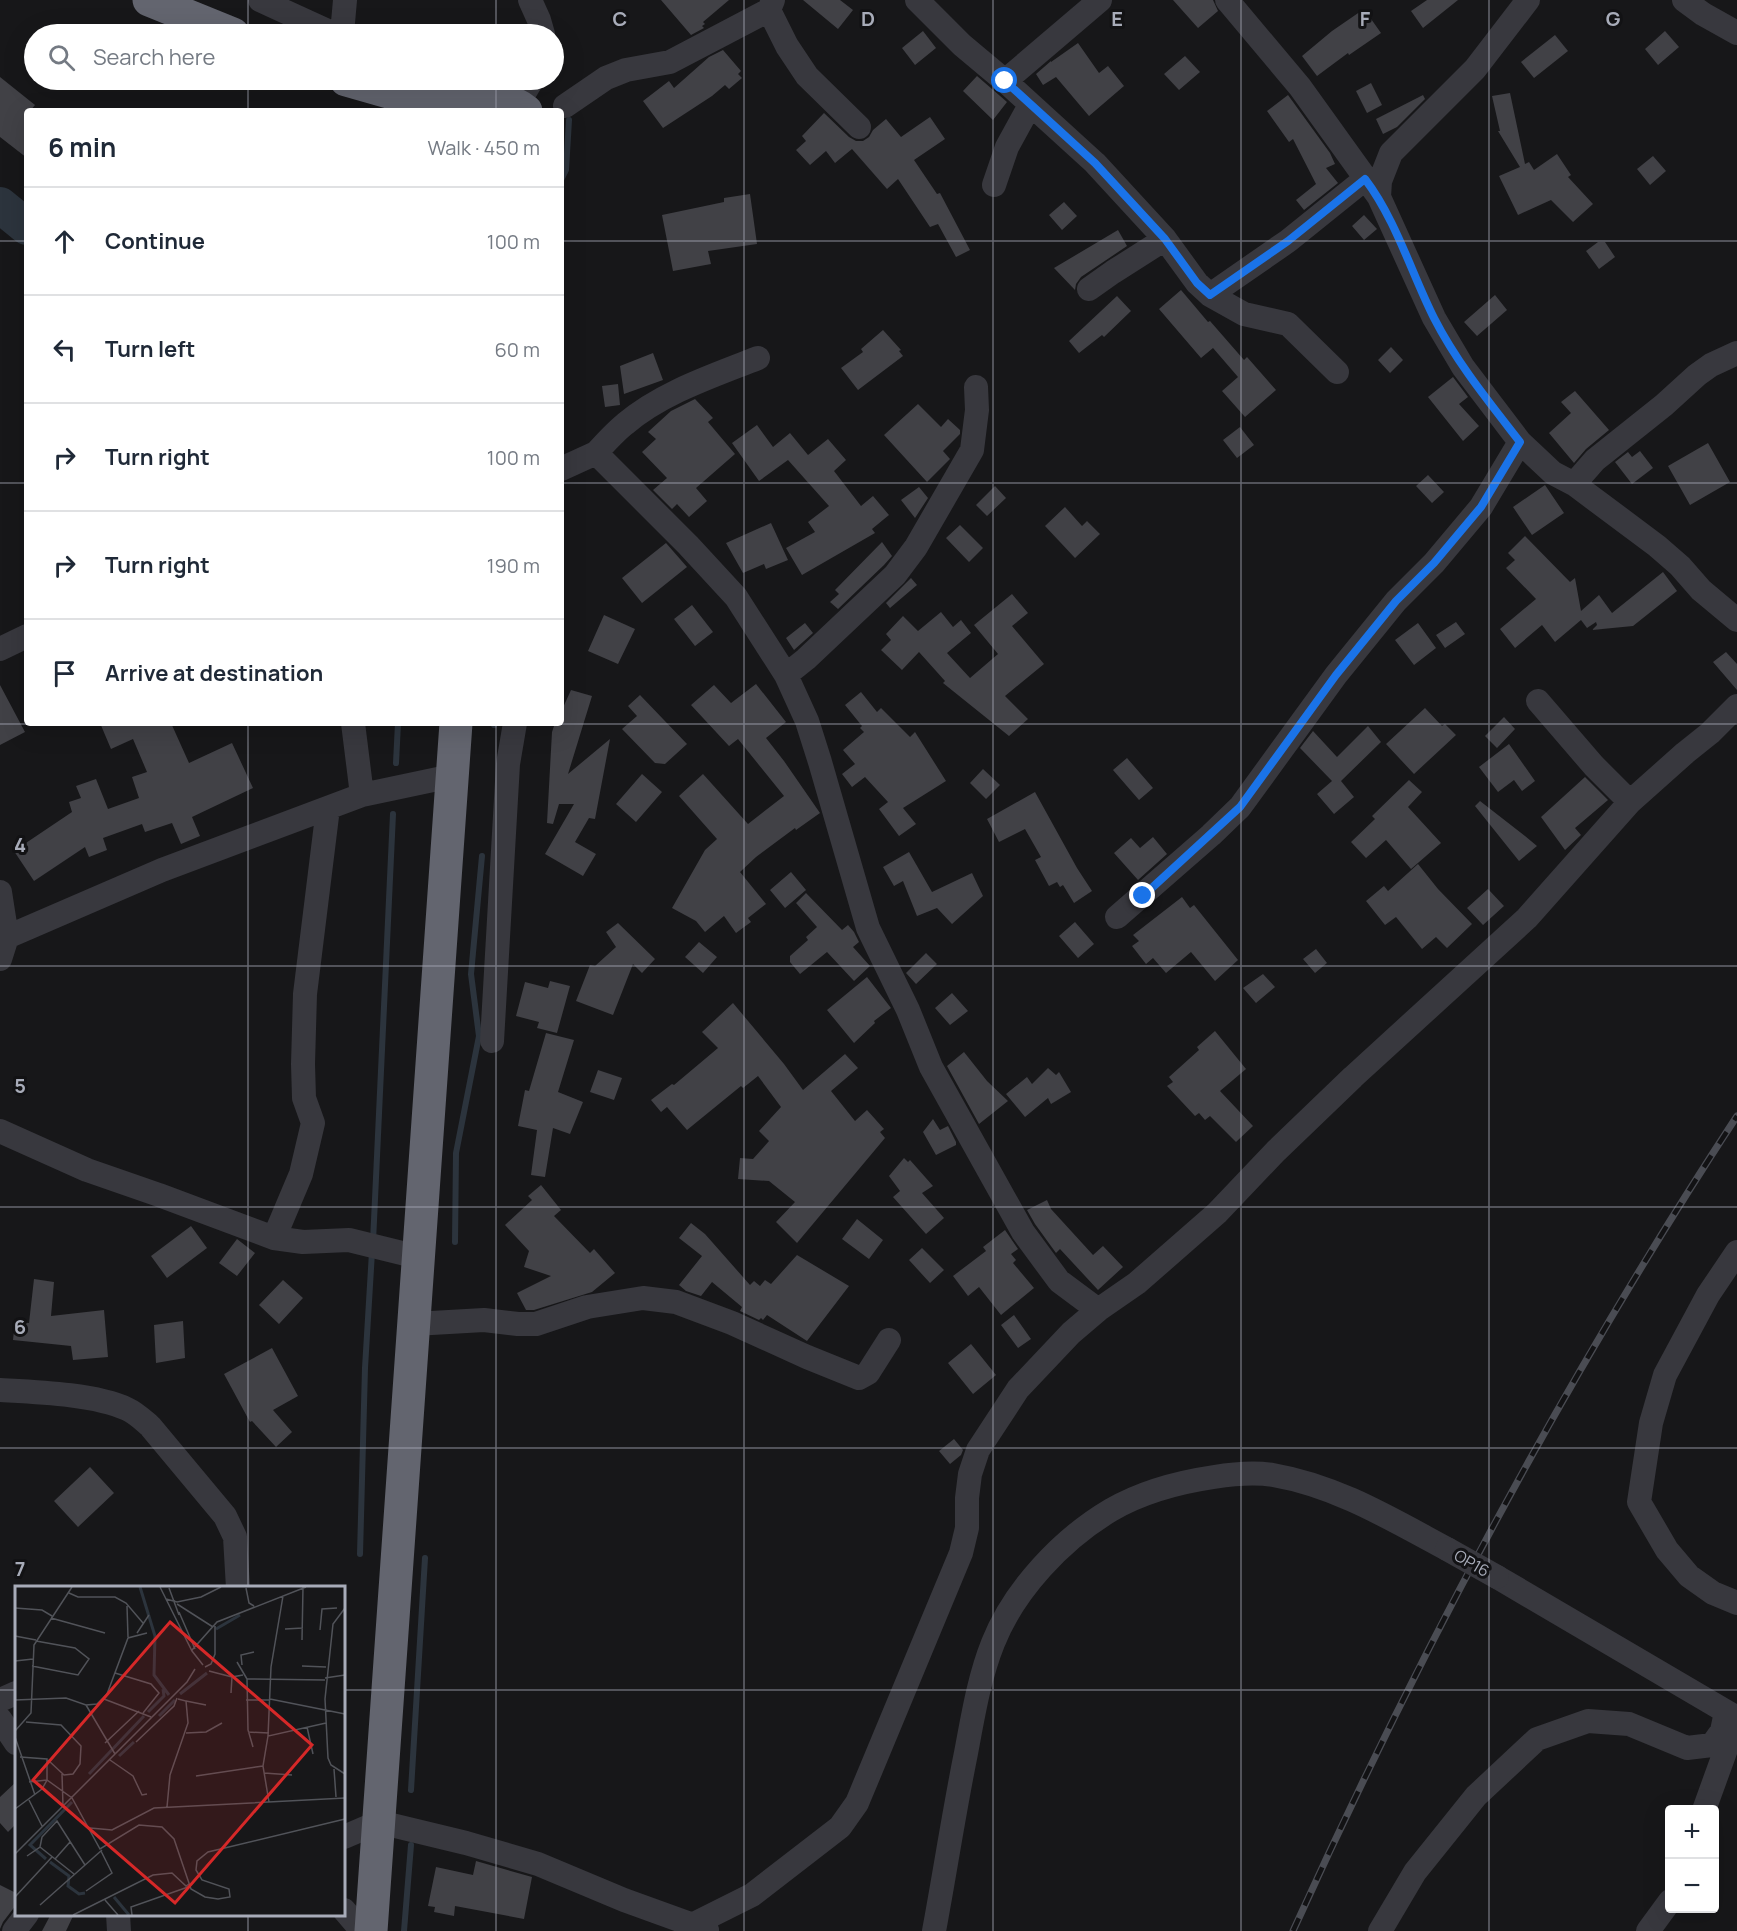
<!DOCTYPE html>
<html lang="en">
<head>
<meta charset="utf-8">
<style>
	body { margin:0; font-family:Manrope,sans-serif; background:#f6f6f7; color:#1f2937 }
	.controls { position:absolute; right:18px; bottom:18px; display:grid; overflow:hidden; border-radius:6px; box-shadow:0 6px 24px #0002 }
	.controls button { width:54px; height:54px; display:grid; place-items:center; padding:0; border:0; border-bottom:2px solid #e0e1e3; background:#fff; color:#1f2937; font:30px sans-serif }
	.stop { position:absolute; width:18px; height:18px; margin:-14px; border:4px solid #1a73e8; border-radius:50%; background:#fff }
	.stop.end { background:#1a73e8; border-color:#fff; box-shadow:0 2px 6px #0008 }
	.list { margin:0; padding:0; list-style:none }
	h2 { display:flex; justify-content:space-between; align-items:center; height:78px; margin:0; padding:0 24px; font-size:26px }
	h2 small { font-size:20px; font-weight:400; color:#747a83 }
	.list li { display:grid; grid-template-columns:39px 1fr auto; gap:18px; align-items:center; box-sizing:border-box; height:108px; padding:0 24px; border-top:2px solid #e0e1e3 }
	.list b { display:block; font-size:22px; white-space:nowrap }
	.list em { font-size:20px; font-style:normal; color:#747a83 }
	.icon { flex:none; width:33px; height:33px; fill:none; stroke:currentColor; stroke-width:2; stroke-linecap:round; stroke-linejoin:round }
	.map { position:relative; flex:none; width:1737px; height:1931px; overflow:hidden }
	.search { position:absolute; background:#fff; box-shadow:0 6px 24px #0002; left:24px; top:24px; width:540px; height:66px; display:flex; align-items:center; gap:15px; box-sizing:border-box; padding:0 21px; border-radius:33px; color:#747a83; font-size:22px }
	.panel { position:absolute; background:#fff; box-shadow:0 6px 24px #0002; left:24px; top:108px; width:540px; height:618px; border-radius:6px }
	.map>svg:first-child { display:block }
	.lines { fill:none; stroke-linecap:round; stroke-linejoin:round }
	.stream { stroke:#2c343d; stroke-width:6 }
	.river { stroke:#2c343d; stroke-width:36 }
	.building { fill:#414146 }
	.minor { stroke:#38383e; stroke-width:24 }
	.highway { stroke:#63656f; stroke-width:33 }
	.rail-casing { stroke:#4a4c53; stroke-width:7 }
	.rail { stroke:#121214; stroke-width:4.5; stroke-dasharray:14; stroke-linecap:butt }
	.minor-bridge { stroke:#38383e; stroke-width:24 }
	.route { stroke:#1a73e8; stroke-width:8 }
	.grid { fill:none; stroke:#a8acb9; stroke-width:1.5; stroke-opacity:0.55 }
	.labels { text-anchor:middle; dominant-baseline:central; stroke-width:6; stroke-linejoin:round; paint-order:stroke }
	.street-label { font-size:16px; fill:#a8acb9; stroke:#121214 }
	.inset-river { fill:none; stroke:#2c343d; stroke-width:3 }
	.inset-road { fill:none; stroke:#515359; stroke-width:1.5 }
	.view { fill:#d62828; fill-opacity:0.15; stroke:#d62828; stroke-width:3 }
	.inset-edge { fill:none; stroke:#a8acb9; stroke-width:3 }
	.grid-label { font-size:20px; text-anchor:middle; font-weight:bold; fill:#a8acb9; stroke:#121214; stroke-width:6; stroke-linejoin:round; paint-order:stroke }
</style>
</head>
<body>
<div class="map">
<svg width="1737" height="1931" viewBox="0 0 1737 1931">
	<rect width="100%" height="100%" fill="#171719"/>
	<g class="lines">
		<path class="stream" d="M561,180L566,170L569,120
			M494,725V723
			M396,763L398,723
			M373,1242L393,814
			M455,1242L456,1153L479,1036L471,974L482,856
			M360,1554L365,1368L372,1252
			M411,1790L425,1558
			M404,1931L411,1845"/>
		<path class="river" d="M0,205L27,227"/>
	</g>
	<path class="building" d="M661,0H729L703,22L705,24L702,26L704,28L691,35Z
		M803,0H840L853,10L838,29Z
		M1173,0H1213L1218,11L1198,28Z
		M1427,0H1458L1423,28L1411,11Z
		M1364,9L1381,33L1349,55L1348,53L1317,76L1302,56L1332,31Z
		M923,31L936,48L915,65L902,48Z
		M1665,31L1679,47L1658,65L1645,49Z
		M1555,35L1568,51L1534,78L1521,62Z
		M1078,43L1099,73L1108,66L1124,86L1089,116L1056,77L1043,85L1036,74L1051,61V62Z
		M723,50L741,71L738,74L742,78L729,89L725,85L712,96L663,128L643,101L669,81L674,88L709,57Z
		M1185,56L1200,72L1179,90L1164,74Z
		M977,76L1007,102L993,120L963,91Z
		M0,77L35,105L30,111H27V158L0,137Z
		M1371,83L1382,105L1367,113L1356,91Z
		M1510,93L1525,164L1529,162L1534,170L1557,154L1571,175L1568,177L1593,204L1573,222L1551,200L1518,215L1499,176L1520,167L1498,131H1500L1492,96Z
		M1288,95L1330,153L1335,164L1326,168L1338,183L1304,210L1296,200L1316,184L1293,139L1289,142L1267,111Z
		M1423,95L1425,99L1397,127L1383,134L1376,119Z
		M824,113L849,137L856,141H863L869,137L873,130L886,119L901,137L930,117L945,139L914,160L937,194L940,193L970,250L956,257L938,224L930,227L898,179L887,189L852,149L835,163L826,151L810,165L796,150L806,141L802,136Z
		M1653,156L1666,171L1650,185L1637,169Z
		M750,194L757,244L708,251L711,264L673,271L662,215L724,202V198Z
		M1064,202L1077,216L1062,230L1049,215Z
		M1364,215L1377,229L1364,240L1352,226Z
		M1118,230L1127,246L1081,277L1076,284L1075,290L1054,268Z
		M1598,242H1605L1615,257L1599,269L1586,251Z
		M1181,290L1208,322L1210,321L1244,360L1247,357L1276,390L1245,417L1222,391L1238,377L1213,348L1201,358L1159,309Z
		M1495,295L1507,310L1477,336L1464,322Z
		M1117,296L1131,311L1104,337L1102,335L1079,353L1069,341Z
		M883,330L901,350L899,351L903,356L858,390L841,368L863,352L861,349Z
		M1391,347L1403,360L1390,373L1378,360Z
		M653,353L663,380L624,394L620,366Z
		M1453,377L1468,397L1459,404L1479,426L1463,441L1428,397Z
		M618,384L620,405L605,407L602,386Z
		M1575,391L1609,430L1586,449L1574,463L1549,433L1571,413L1561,402Z
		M695,399L713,418L708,422L735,454L696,488L707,501L689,517L677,504L672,509L653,490L667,478L642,452L656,439L648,432L671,411Z
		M918,404L941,427L948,419L960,430V434L943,451L950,459L927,482L884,435Z
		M757,425L773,447L790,433L808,455L828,439L846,460L834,471L861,506L873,496L889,515L872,529L875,533L802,575L786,548L815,532L808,522L829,506L788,460L759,481L732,443Z
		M1240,427L1254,445L1237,458L1223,440Z
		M1708,443L1730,482L1690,505L1668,466Z
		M1640,451L1653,468L1632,484L1615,462L1628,452L1632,457Z
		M1428,475L1444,492L1432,503L1416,486Z
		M1545,485L1564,513L1532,535L1513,507Z
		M995,486L1006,498L987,516L976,505Z
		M919,487L928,498L915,518L901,500Z
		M1065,507L1082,526L1087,521L1100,534L1075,558L1045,526Z
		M771,523L788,560L766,569L764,564L743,573L726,543Z
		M960,525L983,548L969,562L946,538Z
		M1525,536L1570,582L1575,578L1581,611L1599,595L1612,613L1663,572L1677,591L1633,626L1592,630L1597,625L1596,622L1587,628L1581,620L1555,642L1542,625L1515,648L1500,629L1536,599L1506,568L1515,560L1508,553Z
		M882,542L892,556L884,565L838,609L830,602L839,594L835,590Z
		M666,543L687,567L642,603L622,578Z
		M911,578L917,585L890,608L886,603Z
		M1012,594L1028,613L1012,626L1044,664L1005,696L1028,719L1009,736L943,683L945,681L919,652L902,670L881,650L891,640L886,634L903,616L918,631L941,612L953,627L961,620L971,633L947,653L970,678L998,654L974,625Z
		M692,605L713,632L695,646L674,619Z
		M604,615L635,629L618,664L588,651Z
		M1456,622L1465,634L1445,648L1436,635Z
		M805,623L813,633L794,650L786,638Z
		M1418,623L1436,648L1414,665L1395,640Z
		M1726,652L1737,664V690L1713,662Z
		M756,684L786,722L766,738L784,761L820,813L796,830L795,828L756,857L740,872L766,904L748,918L751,922L736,933L724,916L705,932L696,921L672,908L705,850L717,839L679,796L703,774L748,824L784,796L738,739L729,746L691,705L714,685L731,703Z
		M0,685L25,732L0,745Z
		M571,690L592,696L568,774L610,739L595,819L589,818L575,842L596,854L583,876L545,854L574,804H559L553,824L547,823L552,732L555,723H561V712Z
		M861,692L877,712L881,708L910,737L915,732L946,781L903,808L916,824L899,836L879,809L888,802L865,777L852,787L842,774L855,764L843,750L864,732L860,728L862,726L845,705Z
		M640,695L687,744L665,764L655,763L622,729L637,716L628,706Z
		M1425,708L1442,726L1445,724L1456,735L1414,774L1386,744Z
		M1504,717L1515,729L1497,748L1485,736Z
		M100,723H171L189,763L232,743L253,788L192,817L200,836L181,844L172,823L145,832L142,824L103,838L107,850L89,857L85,847L34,881L14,851L72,812L69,802L81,798L76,786L96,779L108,809L139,798L132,777L147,772L133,739L111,749Z
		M1368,726L1381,742L1341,781L1354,797L1334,814L1317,794L1332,781L1300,748L1313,731L1337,757Z
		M1509,744L1535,781L1522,791L1514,780L1498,792L1479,767Z
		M1127,758L1153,788L1139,800L1113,770Z
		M983,769L1000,785L986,799L970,783Z
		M642,774L662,792L636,822L616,804Z
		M1585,777L1608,800L1575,828L1581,835L1565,850L1541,817Z
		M1409,780L1422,792L1408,807L1441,843L1411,869L1386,840L1366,858L1351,842L1375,819L1372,816Z
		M1035,792L1077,868L1092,891L1074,903L1063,885L1060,887L1057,882L1049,886L1035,860L1041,857L1025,829L999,842L987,819Z
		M1480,801L1525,836L1537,846L1519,861L1475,806Z
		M1153,837L1167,854L1138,880L1114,853L1131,838L1140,848Z
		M909,852L932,892L972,873L983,896L952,924L937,908L917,916L903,881L894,886L883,867Z
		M1418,864L1438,889L1472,924L1447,948L1436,937L1422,949L1396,917L1385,925L1366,901L1384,886L1388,891Z
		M791,872L806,890L785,908L770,890Z
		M1488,889L1504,906L1483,925L1467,908Z
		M806,893L842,930L848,925L854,932L859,942L853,947L870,966L854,981L827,952L800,974L790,962V956L808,940L806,937L817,927L796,903Z
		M1182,897L1190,908L1194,905L1238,960L1215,981L1191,952L1166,973L1153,958L1146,964L1132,946L1139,941L1133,935Z
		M1075,922L1094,944L1078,958L1059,936Z
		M618,923L655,959L642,973L633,964L613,1015L576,1001L590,965L595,966L616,947L606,932Z
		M699,942L717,957L703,973L685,957Z
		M1316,949L1327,963L1315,973L1303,959Z
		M926,953L937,964L916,984L906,973Z
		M1263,974L1275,987L1256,1003L1243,988Z
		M867,977L891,1008L874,1021L875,1023L854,1043L827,1010Z
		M550,981L570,986L557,1033L537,1028L539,1022L516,1016L525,982L548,988Z
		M952,993L968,1011L950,1025L935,1008Z
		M733,1003L784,1064L803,1090L845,1054L858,1068L831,1091L855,1121L867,1110L884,1129L880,1132L885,1138L797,1243L776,1222L795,1202L769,1181L738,1179L740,1158L753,1159L769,1141L759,1131L781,1107L758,1076L743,1088L741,1086L687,1130L667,1107L661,1112L651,1100L672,1084L674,1085L718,1048L702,1032Z
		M1215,1031L1246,1069L1220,1091L1253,1126L1236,1142L1210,1116L1205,1120L1199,1113L1195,1116L1167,1086L1173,1082L1169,1077L1199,1050L1197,1047Z
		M546,1033L574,1040L558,1092L583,1102L570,1134L553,1128L545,1177L531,1175L537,1130L518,1126L525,1090L529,1091Z
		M964,1052L987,1081L1008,1101L979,1124L947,1066Z
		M1048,1068L1056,1075L1059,1072L1071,1092L1051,1104L1048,1098L1025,1117L1006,1094L1027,1077L1032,1084Z
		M598,1070L622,1078L614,1100L590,1092Z
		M933,1119L940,1130L948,1126L956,1142V1145L936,1155L923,1132Z
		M904,1158L908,1162L910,1160L933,1186L922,1193L944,1218L926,1234L893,1197L900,1191L889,1176Z
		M541,1185L561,1210L554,1216L590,1253L594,1249L615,1273L592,1292L534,1310H526L517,1293L551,1276L524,1267L529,1251L505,1225L532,1200L528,1196Z
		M1047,1200L1051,1209L1093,1255L1103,1246L1123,1267L1098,1290L1060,1249L1056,1253L1035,1224L1027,1210Z
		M857,1219L883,1240L869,1259L842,1239Z
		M691,1223L705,1234L750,1285L754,1281L760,1286L765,1280L771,1284L797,1255L849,1286L807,1341L767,1315L763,1320L761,1318L759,1320L740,1311L742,1307L712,1282L701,1296L686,1291L679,1285L702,1256L679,1238Z
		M191,1226L207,1248L167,1278L151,1256Z
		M1005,1230L1018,1249L1011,1254L1016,1260L1013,1263L1034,1288L1001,1315L979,1287L968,1296L953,1276L986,1251L983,1247Z
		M237,1239L255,1253L237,1276L219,1263Z
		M922,1248L944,1270L930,1283L909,1260Z
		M34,1279L54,1282L51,1316L104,1310L108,1357L73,1360L71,1346L13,1340L15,1321L29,1323Z
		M283,1280L303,1298L279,1324L259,1305Z
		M1014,1315L1031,1339L1018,1348L1001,1325Z
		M183,1321L185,1358L156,1363L154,1325Z
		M971,1344L996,1375L973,1394L948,1363Z
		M272,1348L298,1396L273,1410L292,1432L276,1447L252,1421L250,1422L224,1374Z
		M954,1439L963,1450L961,1455L950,1464L939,1451Z
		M90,1467L114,1493L78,1527L54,1501Z
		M16,1782V1824L8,1832L0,1823V1797Z
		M476,1861L532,1877L524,1919L455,1906L454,1916L434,1912L435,1907L428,1906L436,1867L473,1875Z
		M0,1885L16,1893V1905L3,1922L0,1929Z
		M51,1914H74L66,1931H42Z"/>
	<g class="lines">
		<path class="minor" d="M260,0L334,34
			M530,0L539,20L543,34
			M773,0L769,10L787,46L807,76L859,127
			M917,0L962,45L1005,81L1095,163L1165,239L1197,283L1210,295L1244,314L1288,324L1337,372
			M1227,0L1300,87L1379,197
			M1528,0L1475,69L1391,153L1380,181L1379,197L1434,318L1463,367L1520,442L1553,473L1574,484L1657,546L1680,566L1701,590L1737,620
			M1684,0L1703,14L1737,33
			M342,34L345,0
			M1005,81L1100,0
			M517,105L532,80
			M565,106L606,78L626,70L670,62L769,10
			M994,185L1007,147L1030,105
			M1089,289L1113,272L1165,239
			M1210,295L1288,241L1365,179
			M596,453C605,443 615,432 625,424C663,392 713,376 758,358
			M561,469L596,453L688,545L736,597L786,675L807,721L820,762L868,928L908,1010L931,1067L1023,1232L1059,1281L1098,1310
			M1574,484L1595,460L1664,405L1697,375L1711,365L1737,353
			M0,649L27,636
			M786,675L806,659L895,575L916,547L972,450L977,410L976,387
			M1538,701L1594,766L1630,802
			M353,723L362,795
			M0,892L7,937L0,959
			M1117,917L1211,835L1240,807L1336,675L1396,601L1434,563L1481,507L1520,442
			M7,937L162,870L362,795L452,776
			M492,1041L508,764L515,723
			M0,1131L87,1170L159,1195L274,1238L303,1242L349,1240L418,1257
			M274,1238L301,1174L313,1123L304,1098L303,1064L305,994L328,808
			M1737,1252L1708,1295L1665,1375L1651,1423L1639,1502L1667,1550L1689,1576L1713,1593L1737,1603
			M414,1324L484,1320L518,1324H536L587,1307L643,1298L676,1302L732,1323L807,1357L859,1378L868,1373L889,1340
			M0,1390C36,1392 95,1394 127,1409C136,1413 143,1420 150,1426L225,1516L235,1537L238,1588
			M1497,1577L1737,1718
			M0,1700L16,1693
			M0,1719L16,1743
			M1704,1810L1734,1727
			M344,1837L379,1822L466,1843L538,1864L624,1900L707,1930
			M344,1910L362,1931
			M118,1914L119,1931
			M694,1924L752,1895L840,1827L857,1803L961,1553L967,1528V1498L970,1474L978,1450L1018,1389L1071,1333L1098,1310L1137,1283L1217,1213L1276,1151L1353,1077L1527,918L1630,802L1685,753L1710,733L1737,706
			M14,1931L27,1914
			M934,1931C945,1872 954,1812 966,1753C973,1716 979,1678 993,1643C1014,1590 1062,1539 1111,1510C1142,1492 1180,1482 1214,1477C1233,1474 1254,1472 1273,1475C1337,1486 1391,1519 1447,1549
			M1380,1931L1415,1872L1476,1796L1537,1739L1588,1721L1629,1724L1687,1748L1712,1745L1722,1731L1726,1712
			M1648,1931L1670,1901"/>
		<path class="highway" d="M149,0L233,34
			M346,80L409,98L433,102L491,99
			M470,107C489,97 509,97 526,111
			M371,1931L456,723"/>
		<g class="rail-casing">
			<path id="rail" d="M1293,1931C1421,1649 1567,1375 1737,1116"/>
		</g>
		<use href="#rail" class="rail"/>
		<path class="minor-bridge" d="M1447,1549L1497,1577"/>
	</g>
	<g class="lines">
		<path class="route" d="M1005,81L1095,163L1165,239L1197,283L1210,295L1288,241L1365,179C1396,220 1411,272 1434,318C1457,363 1489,402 1520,442L1481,507L1434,563L1396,601L1336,675L1240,807L1143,896"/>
	</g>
	<path class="grid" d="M248,0V34M496,0V34M744,0V1931M993,0V1931M1241,0V1931M1489,0V1931M248,80V111M496,80V111M0,241H27M561,241H1737M0,483H27M561,483H1737M248,723V1588M496,723V1931M0,724H1737M0,966H1737M0,1207H1737M0,1448H1737M0,1690H16M344,1690H1737M248,1914V1931"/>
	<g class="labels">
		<g class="street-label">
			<text transform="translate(1472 1563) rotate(30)">OP16</text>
		</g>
	</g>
	<g transform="translate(15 1586)">
		<rect width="330" height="330" fill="#171719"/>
		<path class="inset-river" d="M125,1L140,50L139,89L154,109M201,43L225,29M165,108L192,87M133,126L149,110L148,103M144,130L160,114M104,170L119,156M74,188L129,130M31,273L15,259L57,216M35,276L54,290L53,300L64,308L70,307M99,311L114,329"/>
		<path class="inset-road" d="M145,1L177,65L188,79M154,2L164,29M231,2L234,17L239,20M54,7L63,11H100L111,17L128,37M151,13L162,16L186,11L206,1M162,18L198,41M112,20L113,51M0,22L27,24L37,30M330,22L318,38L310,113L313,172L316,179L330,188M164,26L180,63M36,32L90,47M270,43L288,42M305,44L307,23L322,22M122,47L134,29M0,50L21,54M287,54L288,1M177,64L202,36L291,1M0,75L18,73M222,76L232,93M227,79L226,69L239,66M17,80L63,89L74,73L60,62L21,55M287,80L311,81M190,81L196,78L200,68V40M194,85L217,91M100,87L136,98L144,107L128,127M310,92L330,89M216,107L217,91L228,89M89,113L136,131M255,113L330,128M0,114L51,112L71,119L82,118L92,108L113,52L132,47M231,114H255M171,115L191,119M71,119L100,168M11,136L46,139L66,160L65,178L58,188L49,189L33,174M292,141L298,168M0,145L16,127L19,59L57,1M233,146L254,147M171,147L191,146L207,137M253,150L256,81L268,10M0,151L20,209M121,156L159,120L162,112M90,157L124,125M238,161L233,144L232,93L310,94M95,174L118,190L127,209L132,208M319,183L321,211M249,187L277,189M47,188L48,220M181,190L248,180M14,196L32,194L57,212L85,263L124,239L147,241L159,253L176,303L190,311L203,313L215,311L214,303L187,294L181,284L182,275L193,266L330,233M14,214L27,240M254,216L248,180L253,150L311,137M152,221L155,189L173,137L171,115L163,113M0,223L27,203L32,194V173L5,171M75,242L97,244L139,222L330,212M25,261L59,288M0,268L172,96L180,83M12,270L25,261L27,251L42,235L70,279M40,273L55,256M71,305L97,287L86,265M0,311L37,271M90,314L103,329M25,319L87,264M58,329L138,289L157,287L171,300L174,298M117,329L116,321L173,301"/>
		<path class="view" d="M155,36L297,159L160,317L18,194Z"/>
		<rect width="330" height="330" class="inset-edge"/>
	</g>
	<g class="grid-label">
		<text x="620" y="26">C</text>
		<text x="868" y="26">D</text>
		<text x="1117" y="26">E</text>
		<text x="1365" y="26">F</text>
		<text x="1613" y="26">G</text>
		<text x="20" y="852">4</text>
		<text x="20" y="1093">5</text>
		<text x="20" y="1334">6</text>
		<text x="20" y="1576">7</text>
	</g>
</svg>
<div class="controls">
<button>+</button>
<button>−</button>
</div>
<div class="stop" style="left:1005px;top:81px"></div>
<div class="stop end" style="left:1143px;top:896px"></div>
<div class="search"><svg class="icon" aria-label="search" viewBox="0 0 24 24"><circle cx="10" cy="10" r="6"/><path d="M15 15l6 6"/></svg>Search here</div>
<section class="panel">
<h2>6 min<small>Walk · 450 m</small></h2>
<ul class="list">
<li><svg class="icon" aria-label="ahead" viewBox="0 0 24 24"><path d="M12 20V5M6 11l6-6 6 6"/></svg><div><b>Continue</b></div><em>100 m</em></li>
<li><svg class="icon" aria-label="left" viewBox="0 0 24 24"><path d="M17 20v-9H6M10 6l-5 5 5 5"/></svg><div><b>Turn left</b></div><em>60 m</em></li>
<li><svg class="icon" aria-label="right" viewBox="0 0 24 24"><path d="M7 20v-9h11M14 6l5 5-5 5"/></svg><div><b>Turn right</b></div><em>100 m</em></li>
<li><svg class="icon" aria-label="right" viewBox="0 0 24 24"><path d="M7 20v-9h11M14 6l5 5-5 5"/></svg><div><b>Turn right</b></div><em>190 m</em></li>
<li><svg class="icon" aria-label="arrive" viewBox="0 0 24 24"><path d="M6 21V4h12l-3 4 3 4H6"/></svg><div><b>Arrive at destination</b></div></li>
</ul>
</section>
</div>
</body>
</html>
